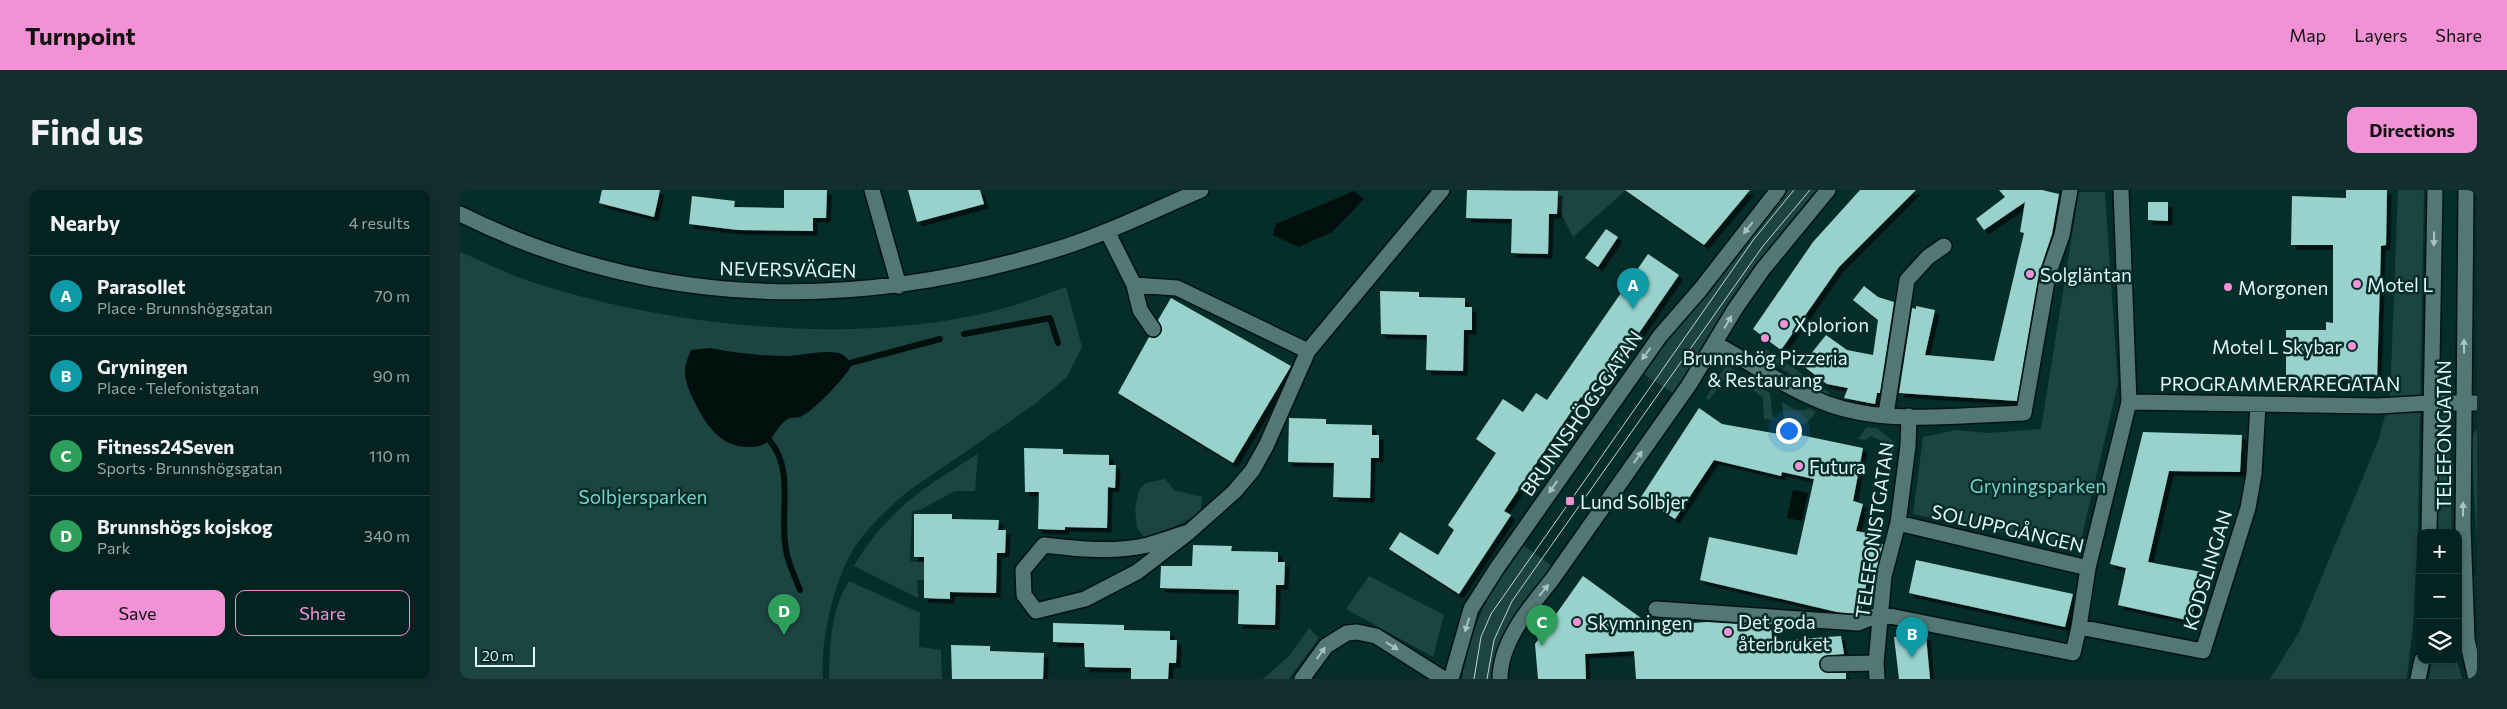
<!DOCTYPE html>
<html lang="en">
<head>
<meta charset="utf-8">
<style>
	body { margin:0; font-family:Commissioner,sans-serif; background:#122f2d; color:#f1f3f6 }
	.controls { position:absolute; right:15px; bottom:15px; display:grid; overflow:hidden; border-radius:10px; box-shadow:0 2px 12px #0003 }
	.controls button { width:45px; height:45px; display:grid; place-items:center; padding:0; border:0; border-bottom:1px solid #253f3e; background:#042220; color:#f1f3f6; font:25px sans-serif }
	.scale { position:absolute; left:15px; bottom:12px; width:60px; box-sizing:border-box; padding-left:5px; border:2px solid #e2f6f4; border-top:0; font-size:14px; line-height:18px; white-space:nowrap; color:#e2f6f4; -webkit-text-stroke:4px #052d2a; paint-order:stroke }
	.you { position:absolute; left:1328px; top:240px; width:18px; height:18px; margin:-12px; border:4px solid #fff; border-radius:50%; background:#1a73e8; box-shadow:0 0 0 8px #1a73e833 }
	.badge { display:grid; place-items:center; width:32px; height:32px; border-radius:50%; background:#f291d6; color:#fff; font-size:16px; font-weight:700 }
	.pin { position:absolute; translate:-50% -41px; filter:drop-shadow(0 1px 2px #0008) }
	.pin::after { content:''; position:absolute; top:26px; width:18px; height:15px; background:inherit; clip-path:polygon(0 0,100% 0,50% 100%) }
	.list { margin:0; padding:0; list-style:none }
	h2 { display:flex; justify-content:space-between; align-items:center; height:65px; margin:0; padding:0 20px; font-size:21px }
	h2 small { font-size:16px; font-weight:400; color:#97a4a5 }
	.list li { display:grid; grid-template-columns:32px 1fr auto; gap:15px; align-items:center; box-sizing:border-box; height:80px; padding:0 20px; border-top:1px solid #253f3e }
	.list b { display:block; font-size:19px; white-space:nowrap }
	.list p { margin:0; font-size:16px; white-space:nowrap; color:#97a4a5 }
	.list em { font-size:16px; font-style:normal; color:#97a4a5 }
	.actions { display:flex; gap:10px; padding:15px 20px }
	.actions a { flex:1; padding:11px 0; border:1px solid #f291d6; border-radius:10px; text-align:center; font-size:18px; color:#f291d6 }
	.actions .main { background:#f291d6; color:#111 }
	.icon { flex:none; width:28px; height:28px; fill:none; stroke:currentColor; stroke-width:2; stroke-linecap:round; stroke-linejoin:round }
	.map { position:relative; flex:none; width:2017px; height:489px; overflow:hidden; border-radius:10px }
	header { display:flex; align-items:center; gap:30px; box-sizing:border-box; height:70px; padding:0 25px; background:#f291d6; color:#111 }
	header strong { font-size:24px }
	nav { display:flex; gap:28px; margin-inline-start:auto; font-size:18px }
	.intro { display:flex; align-items:center; justify-content:space-between; box-sizing:border-box; height:120px; padding:0 30px }
	h1 { margin:0; font-size:35px }
	.button { padding:12px 22px; border-radius:10px; background:#f291d6; color:#111; font-size:18px; font-weight:700 }
	main { display:flex; gap:30px; padding:0 30px }
	aside { flex:1; background:#042220; border-radius:10px; box-shadow:0 2px 12px #0003 }
	.map>svg:first-child { display:block }
	.green { fill:#1c4542 }
	.water { fill:#010f0d }
	.lines { fill:none; stroke-linecap:round; stroke-linejoin:round }
	.stream { stroke:#010f0d; stroke-width:6 }
	.building { fill:#99d1cc; filter:url(#shadow) }
	.minor-casing { stroke:#001412; stroke-width:18 }
	.minor { stroke:#527774; stroke-width:15 }
	.tram { stroke:#bdd5d2; stroke-width:1 }
	.oneway { fill:#a8c3c1 }
	.poi-dot { fill:#f291d6; stroke:#052d2a; stroke-width:2 }
	.labels { text-anchor:middle; dominant-baseline:central; stroke-width:5; stroke-linejoin:round; paint-order:stroke }
	.street-label { font-size:19px; fill:#e2f6f4; stroke:#052d2a }
	.poi-label { font-size:19px; fill:#e2f6f4; stroke:#052d2a; text-anchor:start }
	.park-label { font-size:19px; fill:#76d2ca; stroke:#052d2a }
</style>
</head>
<body>
<header>
<strong>Turnpoint</strong>
<nav><a>Map</a><a>Layers</a><a>Share</a></nav>
</header>
<div class="intro"><h1>Find us</h1><a class="button">Directions</a></div>
<main>
<aside>
<h2>Nearby<small>4 results</small></h2>
<ul class="list">
<li><span class="badge" style="background:#0f9aa8">A</span><div><b>Parasollet</b><p>Place · Brunnshögsgatan</p></div><em>70 m</em></li>
<li><span class="badge" style="background:#0f9aa8">B</span><div><b>Gryningen</b><p>Place · Telefonistgatan</p></div><em>90 m</em></li>
<li><span class="badge" style="background:#2e9e5b">C</span><div><b>Fitness24Seven</b><p>Sports · Brunnshögsgatan</p></div><em>110 m</em></li>
<li><span class="badge" style="background:#2e9e5b">D</span><div><b>Brunnshögs kojskog</b><p>Park</p></div><em>340 m</em></li>
</ul>
<div class="actions"><a class="main">Save</a><a>Share</a></div>
</aside>
<div class="map">
<svg width="2017" height="489" viewBox="0 0 2017 489">
	<defs>
		<filter id="shadow"><feDropShadow dx="4.5" dy="4.5" stdDeviation="0" flood-color="#0009"/></filter>
	</defs>
	<rect width="100%" height="100%" fill="#052d2a"/>
	<path class="green" d="M1089,0H1166L1113,47Z
		M1328,0H1359L1308,59L1269,115L1216,205L1182,183L1208,148L1246,105Z
		M1938,0H1964L1958,336L1953,437L1947,486L1946,489H1810L1839,442L1918,251L1930,208Z
		M1619,2H1645L1658,194L1619,358L1453,324L1463,247L1496,240L1528,243L1581,239Z
		M0,62C22,71 44,82 66,90C207,137 393,157 538,120C561,114 584,105 606,97L622,157L607,187L575,214L447,302C428,318 408,337 394,358C374,391 360,451 363,489H0Z
		M1306,159L1370,203L1369,206L1355,200L1301,165Z
		M1266,175L1277,182L1278,188L1264,190L1249,210L1246,208Z
		M1298,196L1310,203L1313,230L1304,229L1303,208L1293,200Z
		M1322,212C1332,218 1338,223 1349,218L1356,222L1345,235L1324,230Z
		M1986,225L1989,230L1992,343H1978L1979,229L1980,226Z
		M1407,237L1417,238L1435,253L1433,268H1425L1428,254L1411,246L1405,250L1398,249Z
		M2017,239V354L2011,247Z
		M518,264L515,301H495L460,320L452,321L450,371L489,375V389L457,390L458,408L394,376C427,320 464,297 518,264Z
		M705,289L714,300L742,307L741,321L734,327L690,348H685L677,338L675,319L679,300L686,293Z
		M1061,354L1095,378L1035,489H1002C1011,433 1030,401 1061,354Z
		M909,386L984,425L973,467L886,419Z
		M389,391L460,423L459,457L481,460L482,489H369C370,455 370,421 389,391Z
		M849,438L859,448L829,489H803L829,466Z
		M1972,470H1997L2002,489H1969Z"/>
	<path class="water" d="M894,1L904,9L872,42L839,57L813,45L816,34Z
		M250,158C276,163 301,166 328,166C345,165 362,160 379,163C385,165 390,170 391,176C385,188 353,222 340,227C336,228 330,227 326,230C312,241 314,256 292,257C261,259 246,235 234,211C230,203 225,191 225,182C225,174 228,167 231,160Z
		M1333,300L1348,303L1342,331L1327,328Z"/>
	<g class="lines">
		<path class="stream" d="M504,144L590,128L598,153
			M390,173L480,149
			M310,251C335,281 319,324 326,360C328,373 335,387 340,400"/>
	</g>
	<path class="building" d="M142,0H200L194,27L139,13Z
		M324,0H367L366,28H353V41L278,40L229,34L232,6L275,11L274,17L324,18Z
		M448,0H520L524,14L457,32Z
		M1007,0L1098,1L1097,24H1089L1088,64L1051,63L1052,29L1006,28Z
		M1165,0H1290L1244,55Z
		M1400,0H1456L1379,77L1321,160L1293,139L1353,52Z
		M1539,0H1582L1599,4L1592,44L1579,83L1557,211L1439,203L1452,118L1456,119V116L1475,120L1465,165L1534,171L1564,43L1560,42L1565,12L1524,40L1516,29L1545,7Z
		M1886,0H1927L1926,55L1921,56L1917,191L1826,189V140H1866V132L1873,133V55H1831L1832,6L1886,8Z
		M1688,12H1708V31L1688,30Z
		M1146,39L1158,47L1138,77L1125,68Z
		M1188,64L1219,85L1130,214L1121,207L1044,321L1051,325L999,404L929,359L940,342L978,365L994,340L988,335L1036,263L1016,249L1043,209L1063,222L1076,203L1087,210Z
		M1404,96L1418,107L1434,112L1420,203H1417L1415,214L1384,208L1388,198L1367,194L1342,175L1366,145L1387,160L1413,165L1418,130L1393,110Z
		M920,101L959,102V107L1005,108V117H1012V140H1004L1003,181L966,180L967,145L921,144Z
		M711,108L831,176L773,273L658,203L689,147L694,148L701,143L702,138L698,130Z
		M1239,218L1262,234L1330,246L1331,243L1403,258L1393,311L1403,314L1396,341L1417,345L1416,353L1423,354L1413,392L1407,391L1401,421L1396,424L1377,422L1240,390L1249,347L1337,365L1354,289L1322,282L1321,286L1254,270L1215,329L1181,307Z
		M829,228L866,229V234L912,235V245H919V268H911L910,308L873,307L874,273L828,272Z
		M1683,242L1782,245L1780,282L1709,281L1688,372L1742,382L1731,431L1658,415L1666,378L1650,374Z
		M564,258L603,259V264L649,265V275H656L655,298L648,297L647,338L605,337V340L578,339L579,302H565Z
		M454,324H492V329L539,330L538,340H546L545,363H537L536,403L490,402V409L464,408V367H454Z
		M733,355L772,356L771,361L818,362V372H825L824,395H816L815,435L778,434L779,400L700,398L701,376H732Z
		M1456,370L1613,404L1605,437L1449,403Z
		M1123,386L1192,436L1247,432L1311,436L1312,451L1381,446L1384,464L1364,466L1359,475L1364,482L1386,483V489H1176L1174,461L1125,464L1126,489H1078L1075,454Z
		M593,433L664,435V440L710,441V450H717L716,473H709L708,489H671V478L625,477L624,453L593,452Z
		M1466,446L1470,489H1439L1434,447Z
		M491,455L530,456V461L584,463L583,489H492Z"/>
	<g class="lines">
		<g class="minor-casing">
			<path id="minor" d="M412,0L439,96
				M2006,0L2003,337L2007,450L2016,489
				M0,24C190,118 390,122 591,61C642,46 692,21 741,0
				M647,41L674,95L717,98L848,161
				M674,95L680,120L693,139
				M1256,154C1291,173 1325,197 1363,212C1422,236 1501,225 1564,223L1588,85L1602,45L1610,0
				M1669,212L1917,216L1970,213H2017
				M1426,224L1447,90L1468,67L1484,56
				M1438,333L1628,378L1669,212L1661,0
				M729,342C716,346 702,351 688,355C654,363 618,359 584,355L563,380L564,405L576,421L625,409L677,382L729,342L774,302L792,281L806,256L848,161L982,0
				M1969,343L1975,0
				M1196,419L1398,433L1420,424L1613,463L1619,437L1628,378
				M1619,437L1743,461L1788,318L1794,284L1798,215
				M1368,474L1416,473
				M842,489L866,456L887,443L897,442L916,446L984,489
				M991,489L1011,419L1037,378L1200,146L1240,100L1318,0
				M1040,489C1040,452 1069,418 1091,391L1229,195L1275,119L1303,79L1368,0
				M1417,489L1416,473L1424,386L1438,333L1448,256L1449,226
				M1958,489L1962,470"/>
		</g>
		<use href="#minor" class="minor"/>
		<path class="tram" d="M1014,489L1021,447L1031,424L1294,49L1334,0
			M1027,489L1034,450L1052,411L1303,56L1350,0"/>
	</g>
	<defs><path id="oneway-solid" d="M-6-.8H1V-3.2L6.5 0L1 3.2V.8H-6Z" transform="scale(1.25)"/></defs>
	<g class="oneway">
		<use href="#oneway-solid" transform="translate(1288 38) rotate(128)"/>
		<use href="#oneway-solid" transform="translate(1974 49) rotate(91)"/>
		<use href="#oneway-solid" transform="translate(1268 132) rotate(-60)"/>
		<use href="#oneway-solid" transform="translate(2004 156) rotate(-90)"/>
		<use href="#oneway-solid" transform="translate(1186 164) rotate(126)"/>
		<use href="#oneway-solid" transform="translate(1178 267) rotate(-55)"/>
		<use href="#oneway-solid" transform="translate(1093 297) rotate(125)"/>
		<use href="#oneway-solid" transform="translate(2003 319) rotate(-90)"/>
		<use href="#oneway-solid" transform="translate(1084 400) rotate(-51)"/>
		<use href="#oneway-solid" transform="translate(1007 435) rotate(107)"/>
		<use href="#oneway-solid" transform="translate(932 456) rotate(32)"/>
		<use href="#oneway-solid" transform="translate(861 463) rotate(-54)"/>
	</g>
	<g class="poi-dot">
		<circle cx="1570" cy="84" r="5"/>
		<circle cx="1897" cy="94" r="5"/>
		<circle cx="1768" cy="97" r="5"/>
		<circle cx="1324" cy="134" r="5"/>
		<circle cx="1305" cy="148" r="5"/>
		<circle cx="1892" cy="156" r="5"/>
		<circle cx="1339" cy="276" r="5"/>
		<rect x="1105" y="306" width="10" height="10" rx="2.5"/>
		<circle cx="1117" cy="432" r="5"/>
		<circle cx="1268" cy="442" r="5"/>
	</g>
	<g class="labels">
		<g class="street-label">
			<text transform="translate(328 79) rotate(1)">NEVERSVÄGEN</text>
			<text x="1820" y="193">PROGRAMMERAREGATAN</text>
			<text transform="translate(1121 223) rotate(-55)">BRUNNSHÖGSGATAN</text>
			<text transform="translate(1983 245) rotate(-90)">TELEFONGATAN</text>
			<text transform="translate(1548 338) rotate(13)">SOLUPPGÅNGEN</text>
			<text transform="translate(1414 340) rotate(-82)">TELEFONISTGATAN</text>
			<text transform="translate(1747 380) rotate(-73)">KODSLINGAN</text>
		</g>
		<g class="poi-label">
			<text x="1580" y="84">Solgläntan</text>
			<text x="1907" y="94">Motel L</text>
			<text x="1778" y="97">Morgonen</text>
			<text x="1334" y="134">Xplorion</text>
			<text x="1882" y="156" text-anchor="end">Motel L Skybar</text>
			<text x="1305" y="167" text-anchor="middle">Brunnshög Pizzeria<tspan x="1305" dy="22">&amp; Restaurang</tspan></text>
			<text x="1349" y="276">Futura</text>
			<text x="1120" y="311">Lund Solbjer</text>
			<text x="1278" y="431">Det goda<tspan x="1278" dy="22">återbruket</tspan></text>
			<text x="1127" y="432">Skymningen</text>
		</g>
		<g class="park-label">
			<text x="1578" y="295">Gryningsparken</text>
			<text x="183" y="306">Solbjersparken</text>
		</g>
	</g>
</svg>
<div class="controls">
<button>+</button>
<button>−</button>
<button><svg class="icon" aria-label="layers" viewBox="0 0 24 24"><path d="M12 4l9 5-9 5-9-5zM3 14l9 5 9-5"/></svg></button>
</div>
<div class="scale">20 m</div>
<div class="you"></div>
<div class="pin badge" style="left:1173px;top:119px;background:#0f9aa8">A</div>
<div class="pin badge" style="left:1452px;top:468px;background:#0f9aa8">B</div>
<div class="pin badge" style="left:1082px;top:456px;background:#2e9e5b">C</div>
<div class="pin badge" style="left:324px;top:445px;background:#2e9e5b">D</div>
</div>
</main>
</body>
</html>
